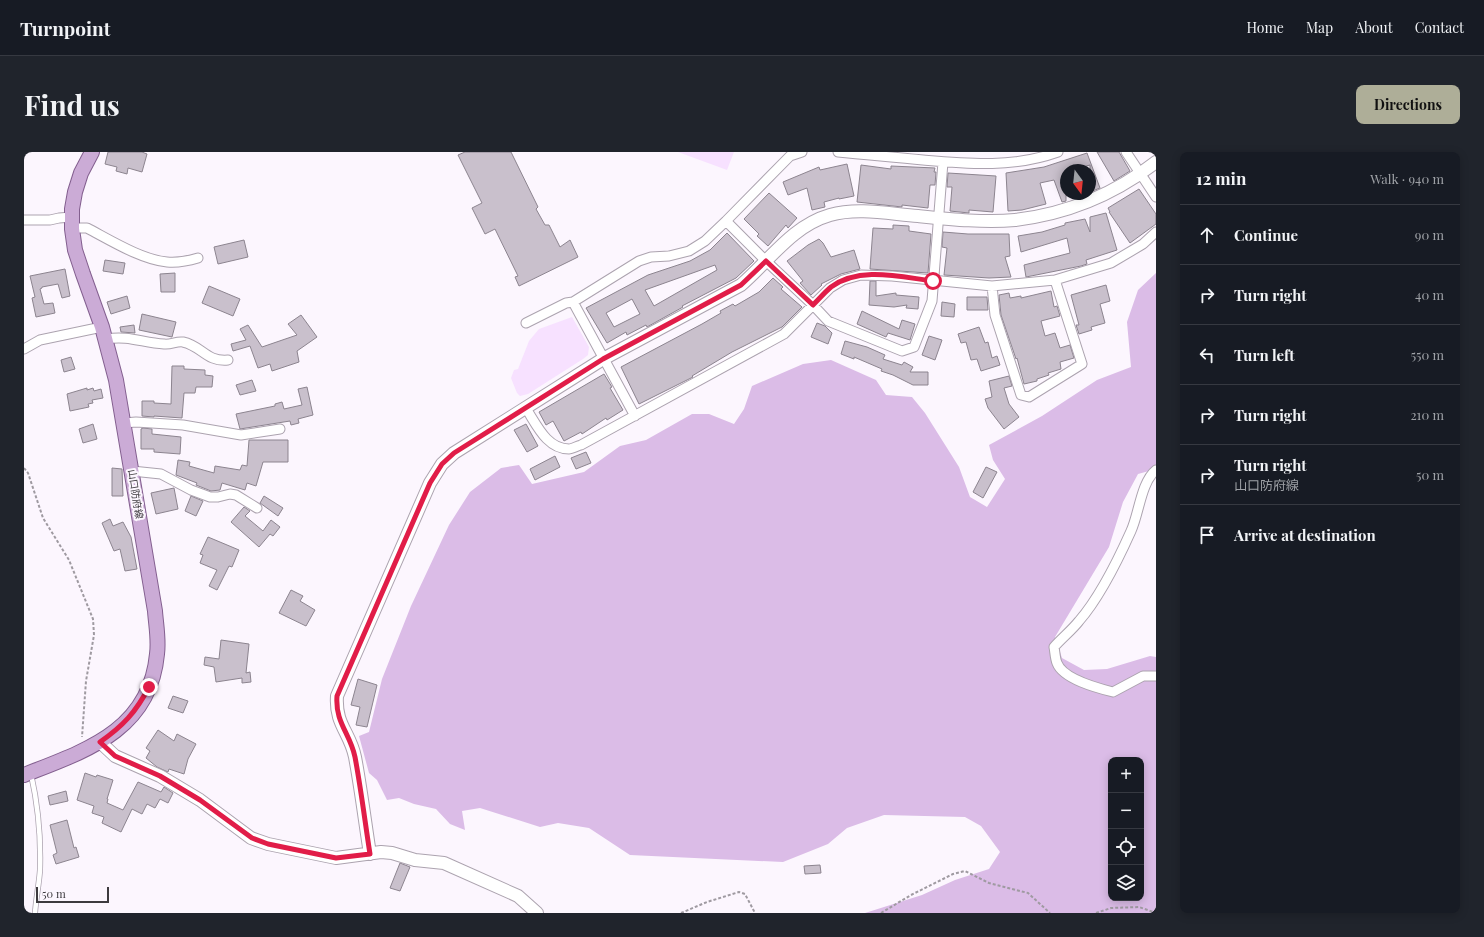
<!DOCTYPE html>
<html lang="en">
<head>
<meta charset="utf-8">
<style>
	body { margin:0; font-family:"Playfair Display","Noto Sans JP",serif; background:#20242c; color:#f1f3f6 }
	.controls { position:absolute; right:12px; bottom:12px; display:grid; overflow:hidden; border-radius:8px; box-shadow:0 2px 10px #0003 }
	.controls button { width:36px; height:36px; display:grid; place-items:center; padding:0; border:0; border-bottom:1px solid #363941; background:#171b24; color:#f1f3f6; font:20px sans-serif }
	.compass { position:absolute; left:1036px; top:12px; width:36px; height:36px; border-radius:50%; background:#171b24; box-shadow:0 2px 10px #0003; rotate:165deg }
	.scale { position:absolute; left:12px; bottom:10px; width:73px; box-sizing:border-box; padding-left:4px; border:2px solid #3d3a3e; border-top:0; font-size:11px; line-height:14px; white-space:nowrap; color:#3d3a3e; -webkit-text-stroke:3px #fcf6fe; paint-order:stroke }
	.stop { position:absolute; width:12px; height:12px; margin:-9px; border:3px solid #e11d48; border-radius:50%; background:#fff }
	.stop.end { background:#e11d48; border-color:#fff; box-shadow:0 1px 4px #0008 }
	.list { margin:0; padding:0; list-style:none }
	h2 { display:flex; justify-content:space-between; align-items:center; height:52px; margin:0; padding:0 16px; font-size:17px }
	h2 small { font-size:13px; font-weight:400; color:#9ea1a6 }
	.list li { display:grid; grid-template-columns:26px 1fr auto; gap:12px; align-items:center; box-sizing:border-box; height:60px; padding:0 16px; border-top:1px solid #363941 }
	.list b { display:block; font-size:15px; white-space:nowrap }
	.list p { margin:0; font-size:13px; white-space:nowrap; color:#9ea1a6 }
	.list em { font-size:13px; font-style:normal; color:#9ea1a6 }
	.icon { flex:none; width:22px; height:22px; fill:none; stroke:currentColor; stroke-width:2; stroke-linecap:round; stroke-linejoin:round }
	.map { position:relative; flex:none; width:1132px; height:761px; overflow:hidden; border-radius:8px }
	header { display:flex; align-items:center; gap:24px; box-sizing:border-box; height:56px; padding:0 20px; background:#171b24; border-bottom:1px solid #363941 }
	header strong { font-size:19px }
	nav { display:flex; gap:22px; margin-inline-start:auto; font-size:14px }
	.intro { display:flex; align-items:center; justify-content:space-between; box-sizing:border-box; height:96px; padding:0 24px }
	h1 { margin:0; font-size:28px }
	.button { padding:10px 18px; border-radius:8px; background:#aeae98; color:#111; font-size:14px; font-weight:700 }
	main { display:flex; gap:24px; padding:0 24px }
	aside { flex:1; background:#171b24; border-radius:8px; box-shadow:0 2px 10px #0003 }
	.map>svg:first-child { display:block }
	.green { fill:#f7e1ff }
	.forest { fill:#dbbce7; fill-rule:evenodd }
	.building { fill:#c9c0cc; stroke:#8c848f; fill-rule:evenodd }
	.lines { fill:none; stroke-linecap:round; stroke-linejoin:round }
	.lane-casing { stroke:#aca3af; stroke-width:6 }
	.street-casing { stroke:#aca3af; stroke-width:11 }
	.secondary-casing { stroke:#aca3af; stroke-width:14 }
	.primary-casing { stroke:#835f8f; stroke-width:16 }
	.path { stroke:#9f9aa1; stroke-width:2; stroke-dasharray:3 2; stroke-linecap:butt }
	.lane { stroke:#fff; stroke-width:4.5 }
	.street { stroke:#fff; stroke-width:9 }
	.secondary { stroke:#fff; stroke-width:12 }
	.primary { stroke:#cbabd6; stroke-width:14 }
	.route { stroke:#e11d48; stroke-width:5 }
	.labels { text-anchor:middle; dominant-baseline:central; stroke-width:4; stroke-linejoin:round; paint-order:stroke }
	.street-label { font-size:10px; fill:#3d3a3e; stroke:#fcf6fe }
</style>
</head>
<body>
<header>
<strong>Turnpoint</strong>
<nav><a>Home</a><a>Map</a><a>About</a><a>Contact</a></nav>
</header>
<div class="intro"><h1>Find us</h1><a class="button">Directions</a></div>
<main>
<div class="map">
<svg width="1132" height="761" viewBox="0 0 1132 761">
	<rect width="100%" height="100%" fill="#fcf6fe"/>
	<path class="green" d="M654,0H710L703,18Z
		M548,165L565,195L564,203L559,207L504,242L496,244L493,241L487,226L490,218L494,217L505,189L515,177Z"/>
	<path class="forest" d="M1132,121V323L1125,319L1114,322L1099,350L1085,395L1031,485L1038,506L1060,518L1083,517L1126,504L1132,505V761H841L898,743L931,728L965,717L976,700L957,674L941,665L860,663L823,676L804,692L759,710L606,703L565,676L534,671L516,675L456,656L438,659L441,678L426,672L412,657L390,652L375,646L363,648L353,628L345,621L335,584L345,580L358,527L387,454L425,373L446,340L477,316L495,313L508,332L560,320L596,294L622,288L668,262H685L710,272L720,257L728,234L779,212L807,208L852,228L862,243L888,245L901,261L935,315L946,345L963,355L981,327L969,308L965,293L1018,264L1073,228L1107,215L1103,170L1114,138ZM1087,608H1117V746H1087Z"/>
	<path class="building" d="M84,0H118L123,2L118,20L104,16L103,22L92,19L93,15L81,12Z
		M441,0H487L514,55L512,57L521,73H525L536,95L546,88L554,105L495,134L491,125L494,124L471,77L461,82L448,56L458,51L434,3Z
		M1073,0H1095L1106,19L1090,29Z
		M1063,1L1076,36L1066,40V13L1048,18H1042V49L1038,50L1030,28L1016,31L1022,52L998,58L984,59L982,21L1020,15Z
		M823,12L830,44L815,47V46L800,50L801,55L788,58L783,36L764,43L759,30L795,15L796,18Z
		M837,13L867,17V14L911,16L910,20H912L911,33H906L904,56L878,53V55L833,50Z
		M924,21L972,24L969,60L945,58V61L926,59L928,35H923Z
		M1115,37L1132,62V72L1106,91L1085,60H1086L1084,56Z
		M745,41L773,66L764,76L762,73L744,94L733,84L735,82L720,67Z
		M1082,61L1093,98L1062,108L1063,112L1057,114L1002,125L1000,113L1046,101L1043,86L997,100L994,84L1018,80L1041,73V71L1061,67L1066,80V65Z
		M869,73L885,74V79L907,82L904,121L846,117L849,76L869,77Z
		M919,80L944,82H985L986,104L981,105L987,125L965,126L920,123L923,96L918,95Z
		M703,81L730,109L712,126L658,154L659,155L623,175L622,173L603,183L602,180L583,191L562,156L624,123L666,109L686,98ZM691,113L693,118L630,154L621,138ZM608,147L616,162L590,175L582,161Z
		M795,87L799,91L807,105L830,98L836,117L817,122L797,132L798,133L787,143L776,131L779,129L763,109L784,93Z
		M220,88L224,105L194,112L190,95Z
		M81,108L101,111L99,122L79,119Z
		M41,117L46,144L38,146L34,132L18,135V136L16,137L20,152L29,151L31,161L12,165L8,146L11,145L6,124Z
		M151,121V140H137L136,122Z
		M749,126L759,135L757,137L778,155L758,175L708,200L668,224L669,225L615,252L597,215L678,172L697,161L696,159L709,152L711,154L735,140Z
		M846,129H852V144L872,141V143L895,145L894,157L882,156L883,153L870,155L845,153Z
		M1082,133L1086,149L1076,152L1081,171L1067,175L1068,178L1055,182L1052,173H1055L1047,143Z
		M185,134L216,147L209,164L178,151Z
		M1027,139L1030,155L1033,154L1036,164L1017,169L1021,184L1031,181L1036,196L1046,193L1050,206L1036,210L1037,217L1024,221L1025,223L1013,227V229L1000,232L993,206L992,207L977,163L975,143L985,141L986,146L997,144V146Z
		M103,144L106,156L87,162L83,150Z
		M943,145H963L964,158H943Z
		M918,150L931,152L930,165L917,164Z
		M838,159L875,177L878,168L891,172L886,188L864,181L862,185L833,172Z
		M118,162L152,170L148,185L115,178Z
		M277,163L293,185L273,199L275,210L248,219L246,212L234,216L226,194L209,199L207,192L222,188L216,177L224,173L238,195L273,183L264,172Z
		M793,171L801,174L808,181L804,192L787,185Z
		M110,173L111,181L97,180L96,175Z
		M955,175L961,191L964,190L968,206L973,204L976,213L957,219L953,207L947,208L942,190L937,191L934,182Z
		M905,184L918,188L911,208L898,203Z
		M821,189L843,195L861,203L859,207L878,213L880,210L889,215L886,220H904V233H889L869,223L857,219L858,217L830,205V207L817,202Z
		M47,205L51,217L40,220L37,208Z
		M148,214H160V217L181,218V223L189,224L188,235H172L171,241H160L158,266L130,264V265L118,264V249H130V251L147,252Z
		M580,222L588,235L586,236L599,258L583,268L582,266L558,282L557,280L540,289L529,269L522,273L515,260Z
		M985,224L988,234L980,236L985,252L995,265L980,277L964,256L961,247L968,245L965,229Z
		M228,228L232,239L216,243L212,233Z
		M283,235L289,263L274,267L275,271L267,273L266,269L216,277L212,262L251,254V252L258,250L260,257L278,253L274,237Z
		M63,236V238L69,236L70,239L77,237L79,246L68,248L69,251L64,252L65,255L46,259L43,242Z
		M69,272L73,287L59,291L55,277Z
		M502,272L514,294L503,300L490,278Z
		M119,276L128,277V282L157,285L156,302L130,300V297H117V277Z
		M225,288H264V310H239L232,334L223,331L221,338L198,331L196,338L187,339L172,333L173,331L152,323L154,308L166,310L165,314L190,321L191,314L216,318L218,313L223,314Z
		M562,300L567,311L552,317L547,306Z
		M531,304L536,315L511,328L506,317Z
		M962,315L973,320L959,346L949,340Z
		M88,316L98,317L99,344H88Z
		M150,336L154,357L132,362L127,341Z
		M167,344L179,349L172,364L161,359Z
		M240,344L259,356L254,364L236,351Z
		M220,355L226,359L221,364L239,379L247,368L256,375L249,384L246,382L235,395L207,370Z
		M86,367L89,374L99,370L107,385L113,417L101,419L96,397L90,399L78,371Z
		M184,385L215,398L208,415L205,414L193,438L185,434L193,418L176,411L179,403L176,402Z
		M267,438L279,444L276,449L291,458L282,474L255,461Z
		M197,488L225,492L222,521L226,520L227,530L218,531V526L192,530L190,515L180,513L181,505L195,507Z
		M334,527L353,533L343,575L332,573L336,555L327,553Z
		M149,544L164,549L159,561L144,556Z
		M134,578L150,589L153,582L172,592L164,607L160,622L145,617L144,620L133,615L122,606L126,599L122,596Z
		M61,621L72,625L73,623L89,628L83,647H84L83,651L99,658L114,630L137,640L140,635L149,641L144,651L136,647L131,656L123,652L118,662L108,657L97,680L78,671L80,665L68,661L70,654L53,648Z
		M42,639L44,649L26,653L24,644Z
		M43,668L50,696L52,695L55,705L32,712L29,703L33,701L26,673Z
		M376,711L386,715L376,739L366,736Z
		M796,713L797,721L781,722L780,714Z"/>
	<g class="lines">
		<g class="lane-casing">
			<path id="lane" d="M7,622C14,653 17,686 16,718C15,732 12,747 11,761"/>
		</g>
		<g class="street-casing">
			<path id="street" d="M814,0C842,3 871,5 899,8C946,12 989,16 1034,0
				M1102,0L1132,45
				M0,68H26L35,66L48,65
				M702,69L742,109L789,153L804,169L878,199L890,195L908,149L919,10
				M48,77L55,76H63C86,88 118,108 143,110C154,111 164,109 174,106
				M968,134L971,163L997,243L1005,245L1058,212L1031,128
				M502,171L542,151L549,150
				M82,187C105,183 119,191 140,192C147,193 152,189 159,190C178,194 182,210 204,208
				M0,197L16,188L78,175
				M501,255C512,271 522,297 545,297C548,297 553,294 557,293L760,182L806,136L819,128L837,123L868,124L968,134L1031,128L1087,111L1119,92L1132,80
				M611,264L549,150L615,109L627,105L645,104L665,99L681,89L702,69L766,4L778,0
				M100,271L112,270L159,273L217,283L256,277
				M1132,318C1117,330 1115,362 1107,379C1094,408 1076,445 1055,469C1048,478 1038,486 1030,495C1031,500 1031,506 1033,511C1039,527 1073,536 1089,540L1119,524H1132
				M108,319L137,322L167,338L186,345H194L206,342L212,343L233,356"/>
		</g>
		<g class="secondary-casing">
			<path id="secondary" d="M76,590L91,604L136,624L176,648L227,686L244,692L312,706L357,700L368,701L391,708L420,711L494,744L513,761
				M346,702C341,670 337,637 331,605C326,580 311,573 313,544L406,331L418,312L430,301L579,207L717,133C746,108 768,74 806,63C834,55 866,62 894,64C924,67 961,71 991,68C1042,62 1091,42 1132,10"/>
		</g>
		<g class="primary-casing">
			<path id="primary" d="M0,623C61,599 126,579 133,502C135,488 132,473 131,459L92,228L78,175L59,122L51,98L48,77V57L51,40L57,21L68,0"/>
		</g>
		<path class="path" d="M0,316L4,321L19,366L45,408L69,467L70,483L62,529L58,585
			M657,761L683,750L715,740L721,742L731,761
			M857,761L887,743L929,722L941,719L965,731L1004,741L1026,761
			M1072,761L1087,756L1115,755L1132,761"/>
		<use href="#lane" class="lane"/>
		<use href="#street" class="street"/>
		<use href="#secondary" class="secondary"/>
		<use href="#primary" class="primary"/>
	</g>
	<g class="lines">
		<path class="route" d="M125,535C112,560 99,574 76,590L91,604L136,624L176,648L228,686L244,692L312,706L346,702C341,670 337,637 331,605C326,581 311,571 313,544L406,331L418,312L430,301L579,207L717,133L742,109L789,153C795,147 801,140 807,135C836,114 876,125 909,129"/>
	</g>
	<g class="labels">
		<g class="street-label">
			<text transform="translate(112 342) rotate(81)">山口防府線</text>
		</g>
	</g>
</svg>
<div class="controls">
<button>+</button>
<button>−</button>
<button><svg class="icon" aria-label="locate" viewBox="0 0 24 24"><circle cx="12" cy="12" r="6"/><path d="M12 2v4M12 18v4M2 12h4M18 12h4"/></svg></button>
<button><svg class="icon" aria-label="layers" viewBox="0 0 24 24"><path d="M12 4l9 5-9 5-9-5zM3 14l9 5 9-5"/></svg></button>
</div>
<svg class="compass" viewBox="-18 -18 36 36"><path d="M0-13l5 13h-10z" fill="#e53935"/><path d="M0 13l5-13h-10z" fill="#9ea1a6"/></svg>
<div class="scale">50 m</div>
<div class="stop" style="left:909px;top:129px"></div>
<div class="stop end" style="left:125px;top:535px"></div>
</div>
<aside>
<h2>12 min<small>Walk · 940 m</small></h2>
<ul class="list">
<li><svg class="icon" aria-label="ahead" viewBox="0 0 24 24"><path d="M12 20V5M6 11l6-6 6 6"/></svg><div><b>Continue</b></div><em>90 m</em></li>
<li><svg class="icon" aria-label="right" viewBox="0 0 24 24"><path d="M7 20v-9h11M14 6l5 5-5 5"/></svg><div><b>Turn right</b></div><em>40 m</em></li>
<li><svg class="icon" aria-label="left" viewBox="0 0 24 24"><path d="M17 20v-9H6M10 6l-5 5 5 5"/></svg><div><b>Turn left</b></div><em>550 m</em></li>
<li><svg class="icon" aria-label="right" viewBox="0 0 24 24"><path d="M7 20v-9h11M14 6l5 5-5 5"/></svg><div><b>Turn right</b></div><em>210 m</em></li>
<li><svg class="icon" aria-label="right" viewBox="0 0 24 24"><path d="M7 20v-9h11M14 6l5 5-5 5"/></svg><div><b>Turn right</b><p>山口防府線</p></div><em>50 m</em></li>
<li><svg class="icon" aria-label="arrive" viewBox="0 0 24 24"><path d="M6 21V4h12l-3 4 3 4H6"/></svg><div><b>Arrive at destination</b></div></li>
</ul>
</aside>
</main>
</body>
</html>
